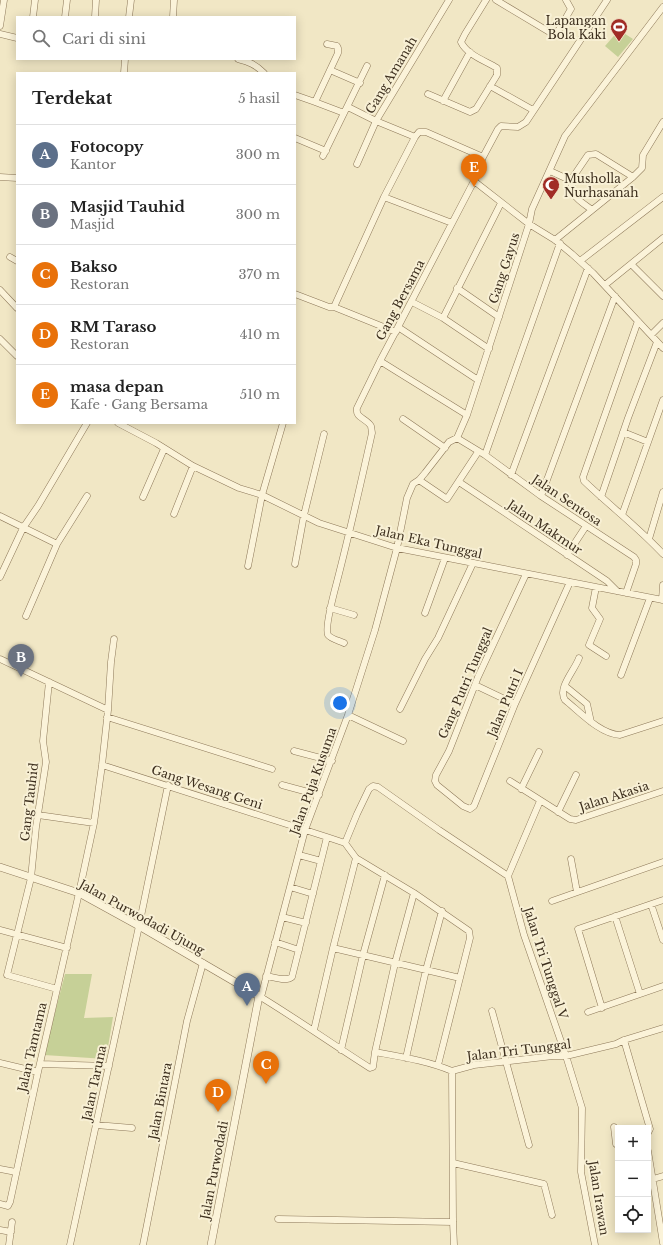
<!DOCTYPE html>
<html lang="id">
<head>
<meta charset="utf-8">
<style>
	body { margin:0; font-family:"Libre Baskerville",serif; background:#f6f6f6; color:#222 }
	.controls { position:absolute; right:12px; bottom:12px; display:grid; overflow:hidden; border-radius:0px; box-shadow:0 2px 10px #0003 }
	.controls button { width:36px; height:36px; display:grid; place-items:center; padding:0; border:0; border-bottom:1px solid #e0e0e0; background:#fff; color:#222; font:20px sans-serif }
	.you { position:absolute; left:340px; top:703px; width:14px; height:14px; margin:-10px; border:3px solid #fff; border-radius:50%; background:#1a73e8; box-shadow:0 0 0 6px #1a73e833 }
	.badge { display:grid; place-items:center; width:26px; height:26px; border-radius:50%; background:#0f766e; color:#fff; font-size:13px; font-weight:700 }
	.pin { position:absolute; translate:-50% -33px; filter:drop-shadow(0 1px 2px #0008) }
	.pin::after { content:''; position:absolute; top:21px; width:14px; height:12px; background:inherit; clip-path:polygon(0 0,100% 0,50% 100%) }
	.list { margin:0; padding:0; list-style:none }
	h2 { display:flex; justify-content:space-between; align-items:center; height:52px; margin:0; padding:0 16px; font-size:17px }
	h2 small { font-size:13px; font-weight:400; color:#767676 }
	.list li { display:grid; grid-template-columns:26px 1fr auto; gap:12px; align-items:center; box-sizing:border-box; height:60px; padding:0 16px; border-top:1px solid #e0e0e0 }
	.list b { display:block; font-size:15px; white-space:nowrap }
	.list p { margin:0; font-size:13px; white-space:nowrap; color:#767676 }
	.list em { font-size:13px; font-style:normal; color:#767676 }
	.icon { flex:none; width:22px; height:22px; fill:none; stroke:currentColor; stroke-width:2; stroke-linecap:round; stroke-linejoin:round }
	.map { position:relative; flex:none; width:663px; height:1245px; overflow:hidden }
	.search { position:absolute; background:#fff; box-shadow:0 2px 10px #0003; left:16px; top:16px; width:280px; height:44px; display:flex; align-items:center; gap:10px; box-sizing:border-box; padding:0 14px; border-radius:0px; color:#767676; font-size:15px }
	.panel { position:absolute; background:#fff; box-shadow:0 2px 10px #0003; left:16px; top:72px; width:280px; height:352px; border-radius:0px }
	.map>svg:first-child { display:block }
	.green { fill:#c6d097 }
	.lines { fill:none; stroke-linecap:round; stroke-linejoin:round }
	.minor-casing { stroke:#8d7859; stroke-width:7 }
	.tertiary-casing { stroke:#8d7859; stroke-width:8 }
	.minor { stroke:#fbf3d9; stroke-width:6 }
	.tertiary { stroke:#fbf3d9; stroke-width:7 }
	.labels { text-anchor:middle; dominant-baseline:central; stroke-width:4; stroke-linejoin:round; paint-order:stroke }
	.poi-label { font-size:12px; fill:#3d2f1e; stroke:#f8f0d5; text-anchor:end }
	.street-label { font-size:12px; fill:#3d2f1e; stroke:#f8f0d5 }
</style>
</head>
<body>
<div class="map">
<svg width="663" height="1245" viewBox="0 0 663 1245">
	<rect width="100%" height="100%" fill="#f1e7c5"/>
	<path class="green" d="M619,30L633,39L618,57L605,46Z
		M65,974H92L84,1018L113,1017L106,1059L44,1055Z"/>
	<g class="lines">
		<g class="minor-casing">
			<path id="minor" d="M496,0L551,33C552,33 553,34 554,34C559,33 568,13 571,9L566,0
				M33,17L35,0
				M65,17L67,0
				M95,17L96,0
				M129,17L131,0
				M173,17L174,0
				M0,26L4,0
				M0,34L17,38
				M238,59C249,62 255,64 264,73
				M330,70L360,83
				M124,73L125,59
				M490,86L533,110
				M428,94L470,112L476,109L497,75V68C486,61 467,55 461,42L465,34L486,0
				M295,95L315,102L344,113
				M443,101L470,52
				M315,102L338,53V48L337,46L327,44
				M348,107L376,121L415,137
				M295,138L326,151
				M323,156L367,66
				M357,164L376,121L449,0
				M550,171L572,181
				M0,177L17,178
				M474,181L529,224L555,240L572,254L593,273L663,348
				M384,197L452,223
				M592,210C579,200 568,196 573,177L588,155L596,154L633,177
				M555,240L633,177L642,168L643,155L663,122
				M10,257L17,261
				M580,261L663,197
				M631,264L663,296
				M605,285L663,238
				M457,288L499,317
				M0,290L17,308
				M295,294L329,307H334L384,197L415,137L419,132H426L483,157
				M412,302L443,318L489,349
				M334,307L396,332
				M443,318L501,203
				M638,321L583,477L584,481C610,506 639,528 663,554
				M398,327L478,380
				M651,335L663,323
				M0,339L17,356
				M380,361L467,415
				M403,419L445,448
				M118,423L156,443L193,466L239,488L262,495L319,523L397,548L663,600
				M623,432L648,442
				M457,438L485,455L541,496L634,557L636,560V564L626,593
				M485,455L560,243
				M511,475L588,268
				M419,480L447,499L478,452
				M459,482L607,581L617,591
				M541,496L615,296
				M143,497L164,449
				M601,497L628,418L657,342
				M174,514L193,466
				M622,515L663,400
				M0,516L57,544
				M649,539L663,492
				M567,555L586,526
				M295,564L304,515L324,434
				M248,566L262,495L283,423
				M526,574L478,677L449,751L436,775L435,781L437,785L463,806L470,809L474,806L515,704L570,582
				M0,577L23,528L38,506L87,423
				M596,587L592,608L600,619L589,645L606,656
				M662,600L663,585
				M330,608L354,615
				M425,613L445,558
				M26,616L57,544L87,496
				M344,643C340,641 331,639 328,635C325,629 332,601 334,593C348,540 360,487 372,433C372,432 371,427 371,426C366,418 355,418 357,408L380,361L398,327L474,181L483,157L498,129L501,126L518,127L526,122L607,0
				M579,658C575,670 557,688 565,700C580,712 600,734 620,735L663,721
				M0,659L108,710
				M621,675L650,598
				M49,682L43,741L46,762L36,827L31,878L7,975L57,989
				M475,685L515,704
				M565,686L587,704L591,722
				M400,709L425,659L438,638L473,563
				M348,715L403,741
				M107,717L272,769
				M294,751L332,761
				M102,765L327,837L292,977C286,982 274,977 266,976
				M510,781L570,819L576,820L663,791
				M282,785L319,795
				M521,789L539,752
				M558,812L576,775
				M38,815L94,823
				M327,837L345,843
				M299,855L321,861
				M571,859L577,892
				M508,876L524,935L566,1056L582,1108L581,1172L595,1245
				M290,887L313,894
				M552,901L663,862
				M651,904L663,940
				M615,916L640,994
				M282,917L306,923
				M0,930L67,948
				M275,942L299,950
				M333,948L460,978
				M259,996C297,1019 332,1044 370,1068L373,1067L375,1052C402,1057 428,1061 452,1071
				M261,997L305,830L348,715L375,630L397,548L407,498L413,484L419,480L425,473L449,442L457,438L467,415L529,224L532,209L565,136L663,7
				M602,1008L578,929L663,900
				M492,1011L529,1145
				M588,1012L663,986
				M314,1030L333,948L356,858
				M624,1040L650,1129L648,1133
				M341,1050L363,955L385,875
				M375,1052L395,963L414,893
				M406,1058L426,970L442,911
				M0,1063L38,1072
				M40,1064L109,1066
				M438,1065L470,938L469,931L414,893L356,858L345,843L357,814L369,789L373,786L378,787L439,830L508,876L540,801
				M452,1071L474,1065L553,1056H566L616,1044L624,1040L663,1028
				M452,1071L453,1222L454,1245
				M96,1125L132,1128
				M614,1127L616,1144H618
				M648,1151L663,1243
				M453,1163L544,1184L552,1215
				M0,1169L16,1172
				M653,1179L663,1176
				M0,1204L8,1206L10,1202L38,1072L79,893L94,823L102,765L108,710L111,662L114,639
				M278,1219L453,1222
				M0,1230L11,1232
				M9,1245L12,1222
				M70,1245L139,926L168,785
				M143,1245L187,1021L203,963"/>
		</g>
		<g class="tertiary-casing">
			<path id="tertiary" d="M0,867L79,893L139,926L259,996L211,1245"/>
		</g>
		<use href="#minor" class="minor"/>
		<use href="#tertiary" class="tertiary"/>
	</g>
	<defs>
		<g id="stadium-pin" transform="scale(0.9)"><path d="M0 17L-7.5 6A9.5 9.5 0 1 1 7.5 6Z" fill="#a12c25" stroke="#f8f0d5"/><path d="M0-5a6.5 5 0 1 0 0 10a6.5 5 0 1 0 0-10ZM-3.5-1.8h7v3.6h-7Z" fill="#fff"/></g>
		<g id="mosque-pin" transform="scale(0.9)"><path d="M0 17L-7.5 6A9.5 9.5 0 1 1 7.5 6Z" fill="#a12c25" stroke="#f8f0d5"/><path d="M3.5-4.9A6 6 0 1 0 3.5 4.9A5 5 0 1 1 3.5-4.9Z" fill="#fff"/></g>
	</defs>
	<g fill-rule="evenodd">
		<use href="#stadium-pin" x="619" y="27"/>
		<use href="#mosque-pin" x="551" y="185"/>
	</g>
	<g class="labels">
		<g class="poi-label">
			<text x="606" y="20">Lapangan<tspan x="606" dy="14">Bola Kaki</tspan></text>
			<text x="564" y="178" text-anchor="start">Musholla<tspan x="564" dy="14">Nurhasanah</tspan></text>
		</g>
		<g class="street-label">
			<text transform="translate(391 75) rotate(-59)">Gang Amanah</text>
			<text transform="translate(504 268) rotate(-72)">Gang Gayus</text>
			<text transform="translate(400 300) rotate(-62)">Gang Bersama</text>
			<text transform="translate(567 500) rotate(34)">Jalan Sentosa</text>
			<text transform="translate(545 527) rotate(34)">Jalan Makmur</text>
			<text transform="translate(429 542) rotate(13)">Jalan Eka Tunggal</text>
			<text transform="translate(465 683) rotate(-67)">Gang Putri Tunggal</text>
			<text transform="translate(505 703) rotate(-67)">Jalan Putri I</text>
			<text transform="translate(313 781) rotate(-70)">Jalan Puja Kusuma</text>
			<text transform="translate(207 787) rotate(18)">Gang Wesang Geni</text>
			<text transform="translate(614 796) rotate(-18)">Jalan Akasia</text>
			<text transform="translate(29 802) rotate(-83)">Gang Tauhid</text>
			<text transform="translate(142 917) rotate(29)">Jalan Purwodadi Ujung</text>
			<text transform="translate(546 963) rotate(72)">Jalan Tri Tunggal V</text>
			<text transform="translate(32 1047) rotate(-77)">Jalan Tamtama</text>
			<text transform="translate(519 1050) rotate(-7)">Jalan Tri Tunggal</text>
			<text transform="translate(94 1083) rotate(-78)">Jalan Taruna</text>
			<text transform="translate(160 1101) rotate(-79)">Jalan Bintara</text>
			<text transform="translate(214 1170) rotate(-79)">Jalan Purwodadi</text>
			<text transform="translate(599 1198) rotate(81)">Jalan Irawan</text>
		</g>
	</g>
</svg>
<div class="controls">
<button>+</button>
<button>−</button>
<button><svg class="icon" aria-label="locate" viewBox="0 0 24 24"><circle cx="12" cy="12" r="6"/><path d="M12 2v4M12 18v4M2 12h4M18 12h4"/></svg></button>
</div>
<div class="you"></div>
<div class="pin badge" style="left:247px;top:1006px;background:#5c6f8a">A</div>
<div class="pin badge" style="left:21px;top:677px;background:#6b7280">B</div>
<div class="pin badge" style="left:266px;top:1084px;background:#e8710a">C</div>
<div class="pin badge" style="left:218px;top:1112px;background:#e8710a">D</div>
<div class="pin badge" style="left:474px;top:187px;background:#e8710a">E</div>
<div class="search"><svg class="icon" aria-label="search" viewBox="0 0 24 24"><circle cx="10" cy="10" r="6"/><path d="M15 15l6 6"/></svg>Cari di sini</div>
<section class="panel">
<h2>Terdekat<small>5 hasil</small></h2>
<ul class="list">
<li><span class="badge" style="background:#5c6f8a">A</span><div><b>Fotocopy</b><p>Kantor</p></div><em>300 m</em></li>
<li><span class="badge" style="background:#6b7280">B</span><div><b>Masjid Tauhid</b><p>Masjid</p></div><em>300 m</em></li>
<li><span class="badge" style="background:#e8710a">C</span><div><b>Bakso</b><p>Restoran</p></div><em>370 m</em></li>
<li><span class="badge" style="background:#e8710a">D</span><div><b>RM Taraso</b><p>Restoran</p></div><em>410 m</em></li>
<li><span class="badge" style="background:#e8710a">E</span><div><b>masa depan</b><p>Kafe · Gang Bersama</p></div><em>510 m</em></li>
</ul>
</section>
</div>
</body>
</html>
